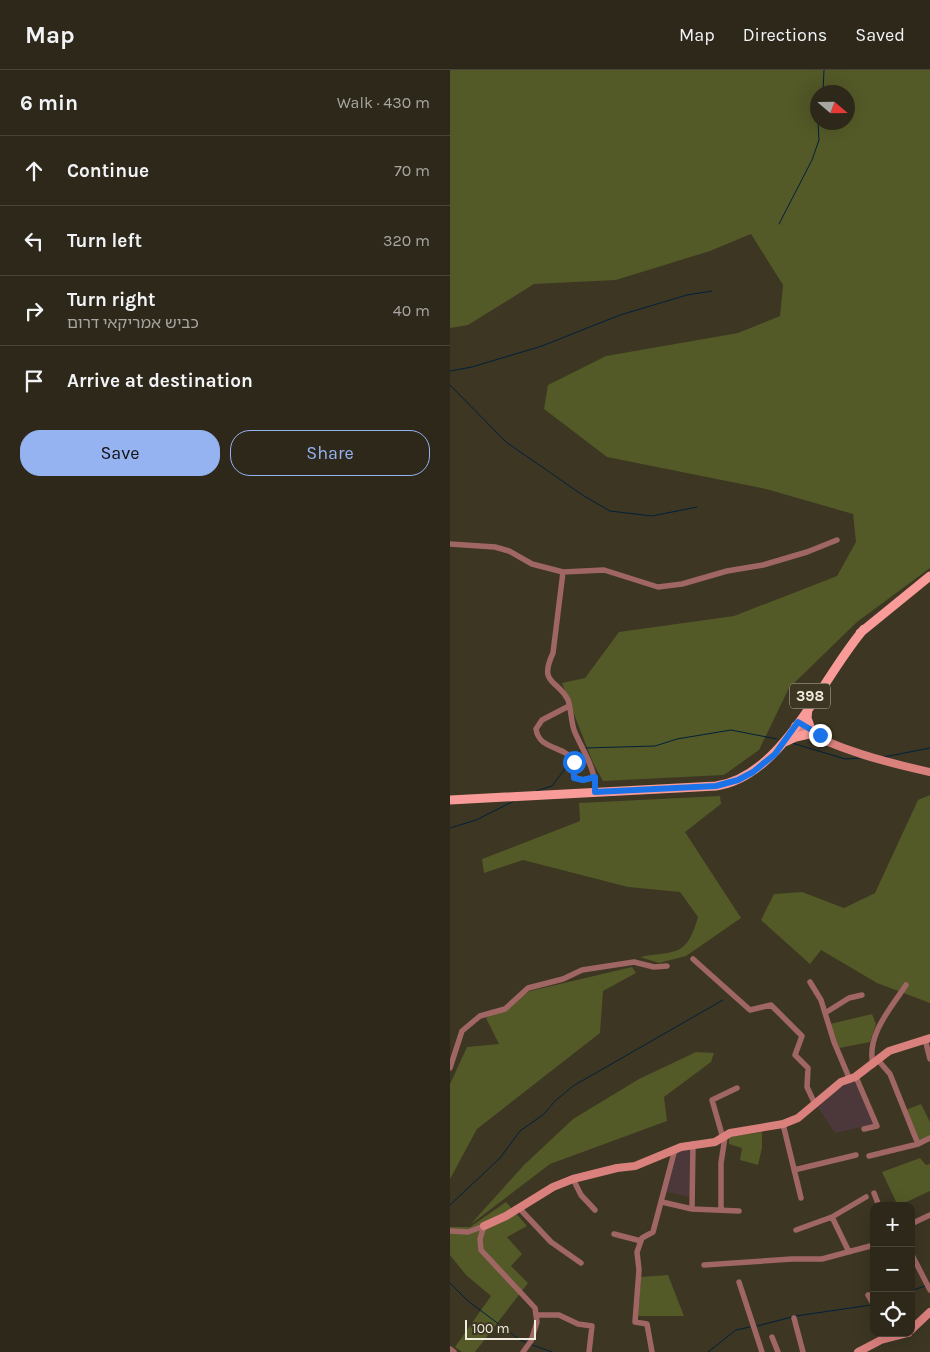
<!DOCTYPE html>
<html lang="en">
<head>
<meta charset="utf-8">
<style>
	body { margin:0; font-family:Karla,"Noto Sans Hebrew",sans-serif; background:#353023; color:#f1f3f6 }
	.controls { position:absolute; right:15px; bottom:15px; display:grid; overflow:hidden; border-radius:10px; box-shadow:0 5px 20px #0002 }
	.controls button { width:45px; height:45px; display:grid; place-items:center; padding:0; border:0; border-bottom:1px solid #484439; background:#2d281a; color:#f1f3f6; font:25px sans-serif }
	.compass { position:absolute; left:360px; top:15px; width:45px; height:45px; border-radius:50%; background:#2d281a; box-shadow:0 5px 20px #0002; rotate:110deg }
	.scale { position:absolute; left:15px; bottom:12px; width:71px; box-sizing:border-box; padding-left:5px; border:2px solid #f0ece0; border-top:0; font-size:14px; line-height:18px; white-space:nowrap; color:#f0ece0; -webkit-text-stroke:4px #3c3622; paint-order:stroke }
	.stop { position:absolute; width:15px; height:15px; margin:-11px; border:4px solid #1a73e8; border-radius:50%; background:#fff }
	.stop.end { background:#1a73e8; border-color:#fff; box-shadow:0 1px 5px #0008 }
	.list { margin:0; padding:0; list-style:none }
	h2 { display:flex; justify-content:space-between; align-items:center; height:65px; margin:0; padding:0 20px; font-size:21px }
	h2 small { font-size:16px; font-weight:400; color:#a7a6a2 }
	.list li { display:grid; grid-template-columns:32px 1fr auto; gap:15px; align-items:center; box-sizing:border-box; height:70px; padding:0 20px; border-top:1px solid #484439 }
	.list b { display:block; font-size:19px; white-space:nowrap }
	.list p { margin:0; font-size:16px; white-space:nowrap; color:#a7a6a2 }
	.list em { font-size:16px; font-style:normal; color:#a7a6a2 }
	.actions { display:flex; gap:10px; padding:15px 20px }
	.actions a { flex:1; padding:11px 0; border:1px solid #95b2f1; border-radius:20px; text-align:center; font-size:18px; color:#95b2f1 }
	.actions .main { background:#95b2f1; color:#111 }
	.icon { flex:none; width:28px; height:28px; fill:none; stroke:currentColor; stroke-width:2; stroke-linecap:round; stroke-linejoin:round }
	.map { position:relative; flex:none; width:480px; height:1282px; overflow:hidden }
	header { display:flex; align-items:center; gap:30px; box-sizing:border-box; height:70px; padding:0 25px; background:#2d281a; border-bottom:1px solid #484439 }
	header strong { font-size:24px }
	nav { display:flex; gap:28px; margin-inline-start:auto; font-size:18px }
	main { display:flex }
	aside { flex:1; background:#2d281a }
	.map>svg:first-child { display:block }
	.industrial { fill:#4c383a }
	.green { fill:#535927; fill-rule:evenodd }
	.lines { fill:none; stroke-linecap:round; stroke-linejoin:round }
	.stream { stroke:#00213b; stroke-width:1 }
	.street { stroke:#a06664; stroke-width:5.5 }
	.secondary { stroke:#da807d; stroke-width:8 }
	.primary { stroke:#f99c99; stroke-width:9 }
	.route { stroke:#1a73e8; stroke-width:6 }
	.labels { text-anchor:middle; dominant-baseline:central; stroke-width:4; stroke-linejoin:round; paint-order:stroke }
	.shield { fill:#3c3622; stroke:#bab5a7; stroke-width:1 }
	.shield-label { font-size:15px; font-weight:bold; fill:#f0ece0 }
</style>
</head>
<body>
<header>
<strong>Map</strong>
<nav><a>Map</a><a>Directions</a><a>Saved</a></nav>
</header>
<main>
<aside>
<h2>6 min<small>Walk · 430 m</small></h2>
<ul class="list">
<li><svg class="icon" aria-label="ahead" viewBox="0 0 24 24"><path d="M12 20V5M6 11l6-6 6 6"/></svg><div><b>Continue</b></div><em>70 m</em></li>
<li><svg class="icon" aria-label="left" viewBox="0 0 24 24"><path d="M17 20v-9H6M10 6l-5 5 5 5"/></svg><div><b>Turn left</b></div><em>320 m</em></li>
<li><svg class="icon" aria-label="right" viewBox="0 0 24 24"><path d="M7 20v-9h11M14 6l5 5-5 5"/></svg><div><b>Turn right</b><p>כביש אמריקאי דרום</p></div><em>40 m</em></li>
<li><svg class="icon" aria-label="arrive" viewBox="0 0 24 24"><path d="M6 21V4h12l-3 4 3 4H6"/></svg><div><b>Arrive at destination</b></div></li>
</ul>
<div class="actions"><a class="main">Save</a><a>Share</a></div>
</aside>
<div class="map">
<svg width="480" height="1282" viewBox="0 0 480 1282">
	<rect width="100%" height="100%" fill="#3c3622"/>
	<path class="industrial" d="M405,1010L424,1054L385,1063L367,1036L380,1024Z
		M241,1077L240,1127L216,1122L226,1083Z"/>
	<path class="green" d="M0,0H480V498L407,552L339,618L309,680L274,705L153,711L143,693L112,613L135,608L169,562L284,546L387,506L406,472L403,444L316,419L157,387L94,339L98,315L156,286L288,263L330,246L333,215L301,164L260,181L166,210L84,214L18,255L0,258ZM368,22H398V52H368Z
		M480,725V933L427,913L371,880L360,894L311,850L324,824L352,822L394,838L425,823L468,730Z
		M270,726L271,734L235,762L291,848L236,886L209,893L190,887C227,880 236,888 248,847L230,822L178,817L73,790L34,803L32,789L130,751L129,733Z
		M182,897L186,903L153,921L150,963L27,1059L0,1109V1014L17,977L49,974L36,948L80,921Z
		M422,944L426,954L420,972L389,978L380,954Z
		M246,982L264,983L261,992L214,1027L217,1051L100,1094L20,1155L74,1095L123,1049L189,1009Z
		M471,1034L480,1052V1066L469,1071L456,1040Z
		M312,1062V1078L308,1095L290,1090L292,1078L279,1074V1067Z
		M470,1088L476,1095L480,1094V1121L448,1136L432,1102Z
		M56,1132L77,1156L57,1167L72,1184L61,1196L78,1213L25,1282H12L5,1277L41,1226L16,1205L0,1185V1157H20Z
		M218,1205L234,1246H188L191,1207Z"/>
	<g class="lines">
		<path class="stream" d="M373,22L374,0
			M329,154L362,90L369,70L368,52
			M0,301L22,297L92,276L170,245L237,225L262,221
			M0,315L56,372L134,426L160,441L202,446L247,437
			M342,673L395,689L411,688
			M136,678L205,676L227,669L281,660L327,669
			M434,687L480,678
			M123,688L130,680
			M86,721L102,716L121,691
			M0,758L26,750L64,731
			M0,1135L50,1088L70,1061L94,1044L105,1031L123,1016L273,930
			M0,1213L18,1231L70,1270L78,1273
			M461,1221L475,1216
			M346,1246L421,1235
			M307,1256L342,1247
			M82,1275L102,1282
			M258,1282L286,1260L300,1257"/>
		<path class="street" d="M0,474L45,477L59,481L82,494L113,502L154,500L208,517L232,514L277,501L313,495L357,482L387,470
			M113,502L103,583C88,615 108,609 118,630C121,638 121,651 124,660C132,680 147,700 145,722
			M119,636L92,650L86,659C89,681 116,675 124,692C126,696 122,702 124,707L133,710L145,707
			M243,889L300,940L321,935L352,966L345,985L358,998L357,1017L365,1034
			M360,912L371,930L384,972L400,1010
			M375,943L399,928L412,925
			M475,969L480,989
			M423,995C416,965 441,938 456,915
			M0,998L12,961L30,946L55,939L78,918L113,909L132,900L184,892L204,897L217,896
			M406,1007L427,1056L414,1059
			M333,1054L351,1128
			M273,1068L262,1030L287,1018
			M243,1074L242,1139L289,1141
			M468,1074L480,1068
			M419,1086L468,1074L440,1004L428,990
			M344,1100L406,1085
			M123,1109L131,1125L145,1140
			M424,1123L429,1136
			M212,1132L242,1139
			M69,1138L101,1172L131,1193
			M271,1140V1093L275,1067
			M382,1147L399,1182
			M461,1154L480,1145
			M34,1156L30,1169L31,1180L85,1238L87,1252L81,1271L73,1282
			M346,1160L382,1147L416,1127
			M0,1161L18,1162L34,1156
			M164,1164L191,1171
			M461,1183L480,1220
			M254,1195L342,1189H372L424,1175
			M289,1212L312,1282
			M418,1225L424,1235
			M86,1245H109L128,1254L142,1256L139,1282
			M344,1248L353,1282
			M322,1267L328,1282
			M0,1279L4,1282
			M202,1282L197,1254L185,1252L189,1200L187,1182L192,1168L203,1162L225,1079"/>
		<path class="secondary" d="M345,656C386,679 434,692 480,702
			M34,1156L56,1146L103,1117L123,1109L167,1098L185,1096L231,1077L265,1072L280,1063L333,1054L348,1048L391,1012L405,1007L439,981L480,968
			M461,1260L480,1242
			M408,1282L431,1270L458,1263"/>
		<path class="primary" d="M410,563L480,506
			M358,638L357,648L361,659
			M335,672L346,667L359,664
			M0,730L266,716C333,707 372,607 414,559"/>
	</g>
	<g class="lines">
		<path class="route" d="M124,692V708L133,710L145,707V722L266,716L288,710L303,702L325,684L348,652L370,665"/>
	</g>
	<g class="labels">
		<rect class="shield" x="340" y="613.5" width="40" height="25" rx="4"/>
		<g class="shield-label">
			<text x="360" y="626">398</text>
		</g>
	</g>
</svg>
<div class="controls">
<button>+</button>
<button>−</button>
<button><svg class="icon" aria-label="locate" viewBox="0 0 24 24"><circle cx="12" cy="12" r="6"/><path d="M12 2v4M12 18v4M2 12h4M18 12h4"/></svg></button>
</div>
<svg class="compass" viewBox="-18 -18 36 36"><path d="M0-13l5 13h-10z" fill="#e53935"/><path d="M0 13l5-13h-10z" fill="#a7a6a2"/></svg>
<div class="scale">100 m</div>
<div class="stop" style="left:124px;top:692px"></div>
<div class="stop end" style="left:370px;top:665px"></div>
</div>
</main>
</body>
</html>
